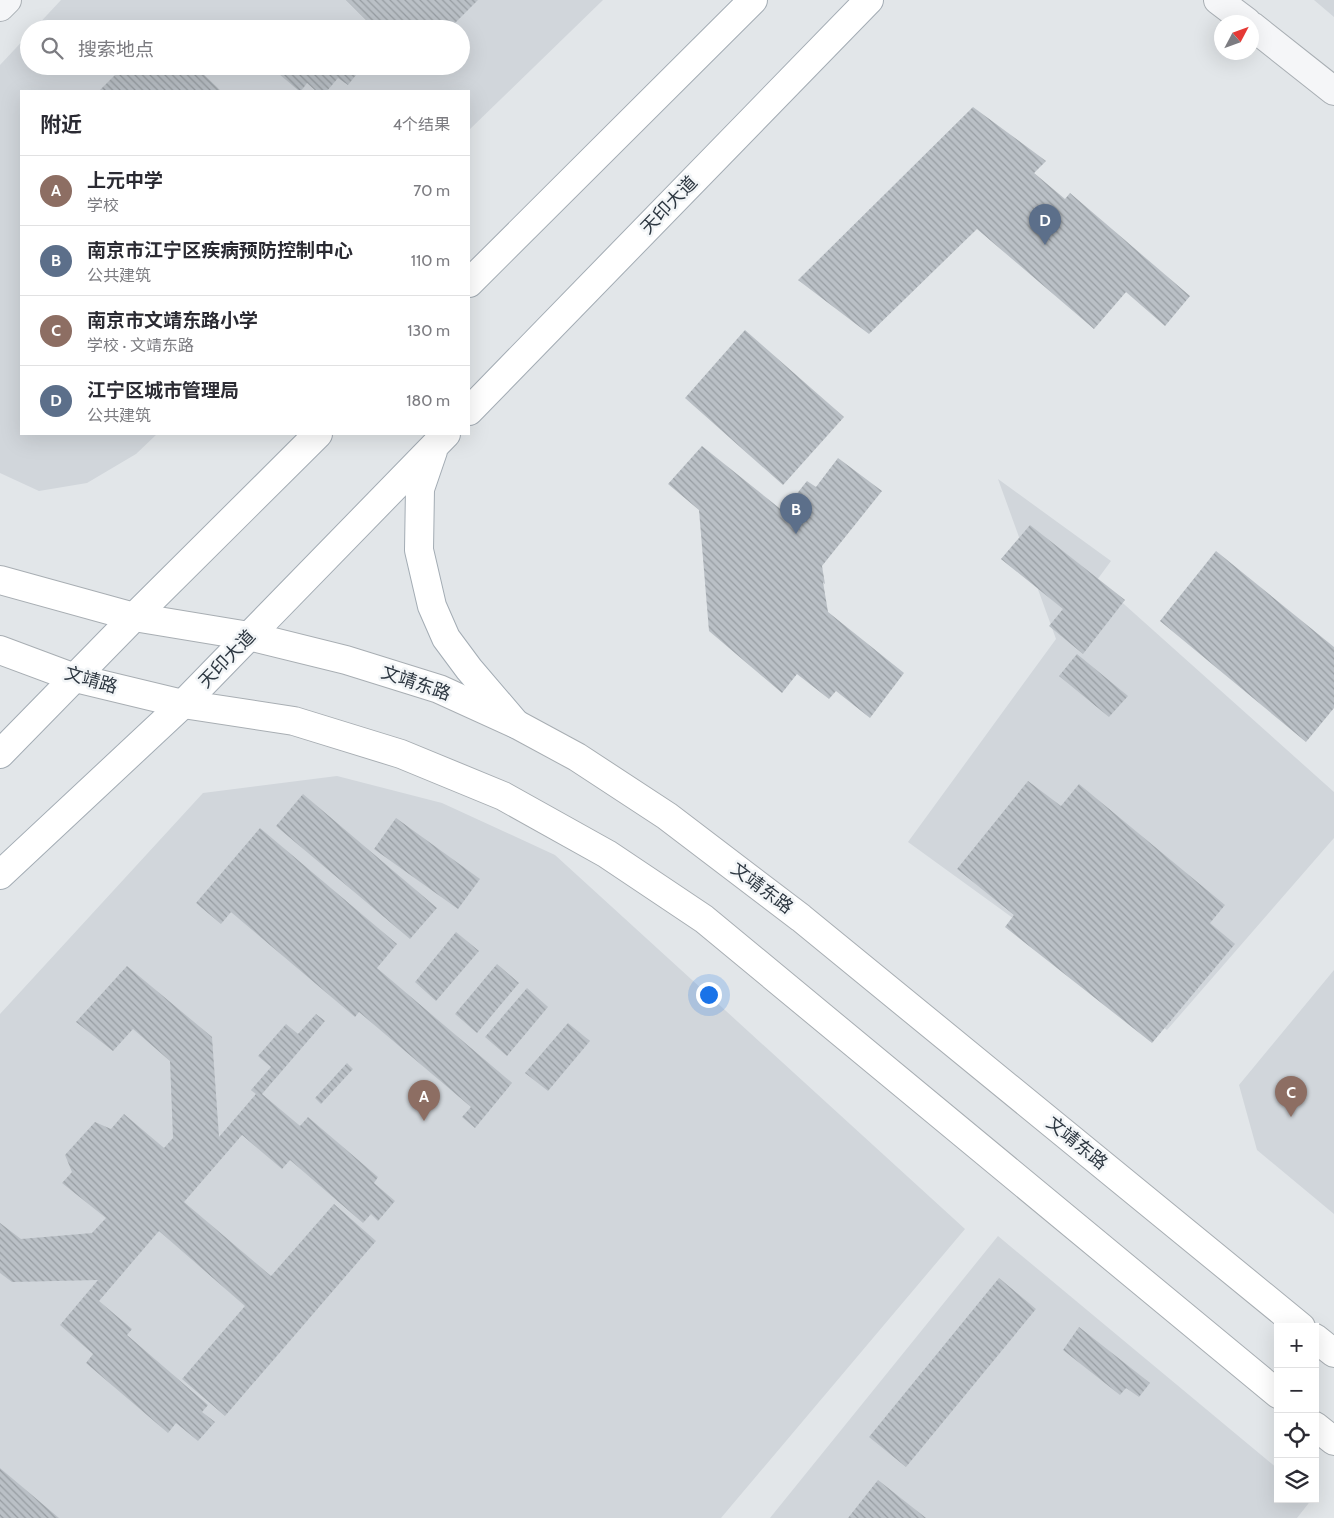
<!DOCTYPE html>
<html lang="zh">
<head>
<meta charset="utf-8">
<style>
	body { margin:0; font-family:Cabin,"Noto Sans SC",sans-serif; background:#f7f7f7; color:#2b2b33 }
	.controls { position:absolute; right:15px; bottom:15px; display:grid; overflow:hidden; border-radius:0px; box-shadow:0 5px 20px #0002 }
	.controls button { width:45px; height:45px; display:grid; place-items:center; padding:0; border:0; border-bottom:1px solid #e1e1e2; background:#fff; color:#2b2b33; font:25px sans-serif }
	.compass { position:absolute; left:1214px; top:15px; width:45px; height:45px; border-radius:50%; background:#fff; box-shadow:0 5px 20px #0002; rotate:49deg }
	.you { position:absolute; left:708px; top:994px; width:18px; height:18px; margin:-12px; border:4px solid #fff; border-radius:50%; background:#1a73e8; box-shadow:0 0 0 8px #1a73e833 }
	.badge { display:grid; place-items:center; width:32px; height:32px; border-radius:50%; background:#ea580c; color:#fff; font-size:16px; font-weight:700 }
	.pin { position:absolute; translate:-50% -41px; filter:drop-shadow(0 1px 2px #0008) }
	.pin::after { content:''; position:absolute; top:26px; width:18px; height:15px; background:inherit; clip-path:polygon(0 0,100% 0,50% 100%) }
	.list { margin:0; padding:0; list-style:none }
	h2 { display:flex; justify-content:space-between; align-items:center; height:65px; margin:0; padding:0 20px; font-size:21px }
	h2 small { font-size:16px; font-weight:400; color:#7c7c81 }
	.list li { display:grid; grid-template-columns:32px 1fr auto; gap:15px; align-items:center; box-sizing:border-box; height:70px; padding:0 20px; border-top:1px solid #e1e1e2 }
	.list b { display:block; font-size:19px; white-space:nowrap }
	.list p { margin:0; font-size:16px; white-space:nowrap; color:#7c7c81 }
	.list em { font-size:16px; font-style:normal; color:#7c7c81 }
	.icon { flex:none; width:28px; height:28px; fill:none; stroke:currentColor; stroke-width:2; stroke-linecap:round; stroke-linejoin:round }
	.map { position:relative; flex:none; width:1334px; height:1518px; overflow:hidden }
	.search { position:absolute; background:#fff; box-shadow:0 5px 20px #0002; left:20px; top:20px; width:450px; height:55px; display:flex; align-items:center; gap:12px; box-sizing:border-box; padding:0 18px; border-radius:28px; color:#7c7c81; font-size:19px }
	.panel { position:absolute; background:#fff; box-shadow:0 5px 20px #0002; left:20px; top:90px; width:450px; height:345px; border-radius:0px }
	.map>svg:first-child { display:block }
	.built { fill:#d1d6db }
	.building { fill:url(#building-back-hatch) }
	.lines { fill:none; stroke-linecap:round; stroke-linejoin:round }
	.minor-casing { stroke:#a8aeb3; stroke-width:30 }
	.tertiary-casing { stroke:#a8aeb3; stroke-width:30 }
	.secondary-casing { stroke:#a8aeb3; stroke-width:30 }
	.primary-casing { stroke:#a3acb4; stroke-width:30 }
	.minor { stroke:#f5f6f8; stroke-width:28 }
	.tertiary { stroke:#f5f6f8; stroke-width:28 }
	.secondary { stroke:#fff; stroke-width:28 }
	.primary { stroke:#fff; stroke-width:28 }
	.labels { text-anchor:middle; dominant-baseline:central; stroke-width:5; stroke-linejoin:round; paint-order:stroke }
	.street-label { font-size:18px; fill:#2c3640; stroke:#f2f5f7 }
</style>
</head>
<body>
<div class="map">
<svg width="1334" height="1518" viewBox="0 0 1334 1518">
	<defs>
		<pattern id="building-back-hatch" width="6" height="6" patternUnits="userSpaceOnUse" patternTransform="scale(1.25)"><rect width="6" height="6" fill="#bac0c6"/><path d="M-1 5l2 2M0 0l6 6M5-1l2 2" fill="none" stroke="#979da2"/></pattern>
	</defs>
	<rect width="100%" height="100%" fill="#e2e6e9"/>
	<path class="built" d="M61,0H603L469,130V91H21V434H157L136,454L87,483L39,491L0,473V65L29,34V66H461V29H34Z
		M1314,0H1334V17Z
		M998,479L1111,561L1097,580L1334,792V838L1167,1030L908,842L1056,639Z
		M337,776L442,803L555,855L965,1229L721,1518H7L0,1512V1014L203,793Z
		M1334,970V1214L1257,1150L1239,1085Z
		M998,1236L1278,1469V1499H1312L1297,1518H770Z"/>
	<path class="building" d="M346,0H478L449,29H375Z
		M124,66H195L221,91H99Z
		M285,66H345L356,75L348,85L338,78L327,91H316L307,83L301,91H299L279,74Z
		M973,107L1046,161L1034,173L1065,199L1070,193L1190,296L1165,326L1126,292L1094,329L977,229L869,334L798,280Z
		M745,330L844,417L783,485L685,398Z
		M702,446L783,511L807,481L816,487L838,458L882,491L822,566L825,584L823,582L828,612L904,673L870,718L836,691L829,699L797,674L782,693L709,631L699,510L668,484Z
		M1030,525L1125,600L1083,654L1049,626L1063,609L1001,559Z
		M1216,551L1334,647V708L1306,742L1160,621Z
		M1077,654L1128,696L1109,717L1059,676Z
		M1028,781L1061,806L1079,784L1225,905L1210,923L1235,944L1152,1043L1005,927L1014,915L957,869Z
		M303,794L437,908L410,939L276,826Z
		M396,818L480,879L458,909L374,849Z
		M260,828L397,944L377,968L512,1083L475,1128L462,1117L471,1107L359,1012L355,1017L231,912L221,924L196,903Z
		M456,932L479,951L436,1001L415,982Z
		M497,964L519,983L477,1033L455,1014Z
		M127,966L212,1037L219,1137L256,1094L251,1090L271,1067L258,1056L286,1024L298,1034L316,1014L325,1021L262,1094L300,1126L308,1117L378,1177L374,1183L395,1201L378,1221L371,1214L363,1223L290,1160L282,1169L242,1135L184,1202L271,1276L334,1204L376,1241L225,1416L182,1379L245,1306L159,1231L99,1301L132,1329L127,1335L208,1405L202,1412L215,1422L198,1441L176,1423L168,1433L86,1363L93,1354L60,1325L98,1280L12,1282L0,1273V1223L21,1239L92,1233L106,1218L62,1183L72,1172L65,1155L95,1122L111,1129L124,1114L164,1148L173,1138L170,1061L133,1029L113,1051L76,1022Z
		M527,988L548,1007L507,1056L485,1037Z
		M568,1023L590,1041L548,1091L525,1073Z
		M347,1063L353,1069L321,1104L315,1098Z
		M999,1278L1036,1309L906,1467L869,1437Z
		M1079,1327L1150,1383L1139,1397L1126,1388L1120,1395L1063,1350Z
		M0,1468L59,1518H0Z
		M878,1480L926,1518H848Z"/>
	<g class="lines">
		<g class="minor-casing">
			<path id="minor" d="M0,7L7,0"/>
		</g>
		<g class="tertiary-casing">
			<path id="tertiary" d="M1218,0L1247,22
				M1252,26L1334,91"/>
		</g>
		<g class="secondary-casing">
			<path id="secondary" d="M0,580L134,617L249,636L346,660L439,689L516,724L577,757L667,816L801,918L1301,1327
				M0,650L75,678L183,704L294,721L401,754L503,796L607,854L704,919L1278,1394
				M1315,1338L1334,1353
				M1315,1426L1334,1441"/>
		</g>
		<g class="primary-casing">
			<path id="primary" d="M469,283L753,0
				M469,411L869,0
				M433,451L420,489L419,550L432,606L446,638L469,669L516,724
				M0,754L134,617L318,434
				M0,875L183,704L446,434"/>
		</g>
		<use href="#minor" class="minor"/>
		<use href="#tertiary" class="tertiary"/>
		<use href="#secondary" class="secondary"/>
		<use href="#primary" class="primary"/>
	</g>
	<g class="labels">
		<g class="street-label">
			<text transform="translate(669 205) rotate(-46)">天印大道</text>
			<text transform="translate(227 659) rotate(-46)">天印大道</text>
			<text transform="translate(91 680) rotate(16)">文靖路</text>
			<text transform="translate(416 683) rotate(19)">文靖东路</text>
			<text transform="translate(762 888) rotate(37)">文靖东路</text>
			<text transform="translate(1077 1143) rotate(39)">文靖东路</text>
		</g>
	</g>
</svg>
<div class="controls">
<button>+</button>
<button>−</button>
<button><svg class="icon" aria-label="locate" viewBox="0 0 24 24"><circle cx="12" cy="12" r="6"/><path d="M12 2v4M12 18v4M2 12h4M18 12h4"/></svg></button>
<button><svg class="icon" aria-label="layers" viewBox="0 0 24 24"><path d="M12 4l9 5-9 5-9-5zM3 14l9 5 9-5"/></svg></button>
</div>
<svg class="compass" viewBox="-18 -18 36 36"><path d="M0-13l5 13h-10z" fill="#e53935"/><path d="M0 13l5-13h-10z" fill="#7c7c81"/></svg>
<div class="you"></div>
<div class="pin badge" style="left:424px;top:1121px;background:#8d6e63">A</div>
<div class="pin badge" style="left:796px;top:534px;background:#5c6f8a">B</div>
<div class="pin badge" style="left:1291px;top:1117px;background:#8d6e63">C</div>
<div class="pin badge" style="left:1045px;top:245px;background:#5c6f8a">D</div>
<div class="search"><svg class="icon" aria-label="search" viewBox="0 0 24 24"><circle cx="10" cy="10" r="6"/><path d="M15 15l6 6"/></svg>搜索地点</div>
<section class="panel">
<h2>附近<small>4个结果</small></h2>
<ul class="list">
<li><span class="badge" style="background:#8d6e63">A</span><div><b>上元中学</b><p>学校</p></div><em>70 m</em></li>
<li><span class="badge" style="background:#5c6f8a">B</span><div><b>南京市江宁区疾病预防控制中心</b><p>公共建筑</p></div><em>110 m</em></li>
<li><span class="badge" style="background:#8d6e63">C</span><div><b>南京市文靖东路小学</b><p>学校 · 文靖东路</p></div><em>130 m</em></li>
<li><span class="badge" style="background:#5c6f8a">D</span><div><b>江宁区城市管理局</b><p>公共建筑</p></div><em>180 m</em></li>
</ul>
</section>
</div>
</body>
</html>
